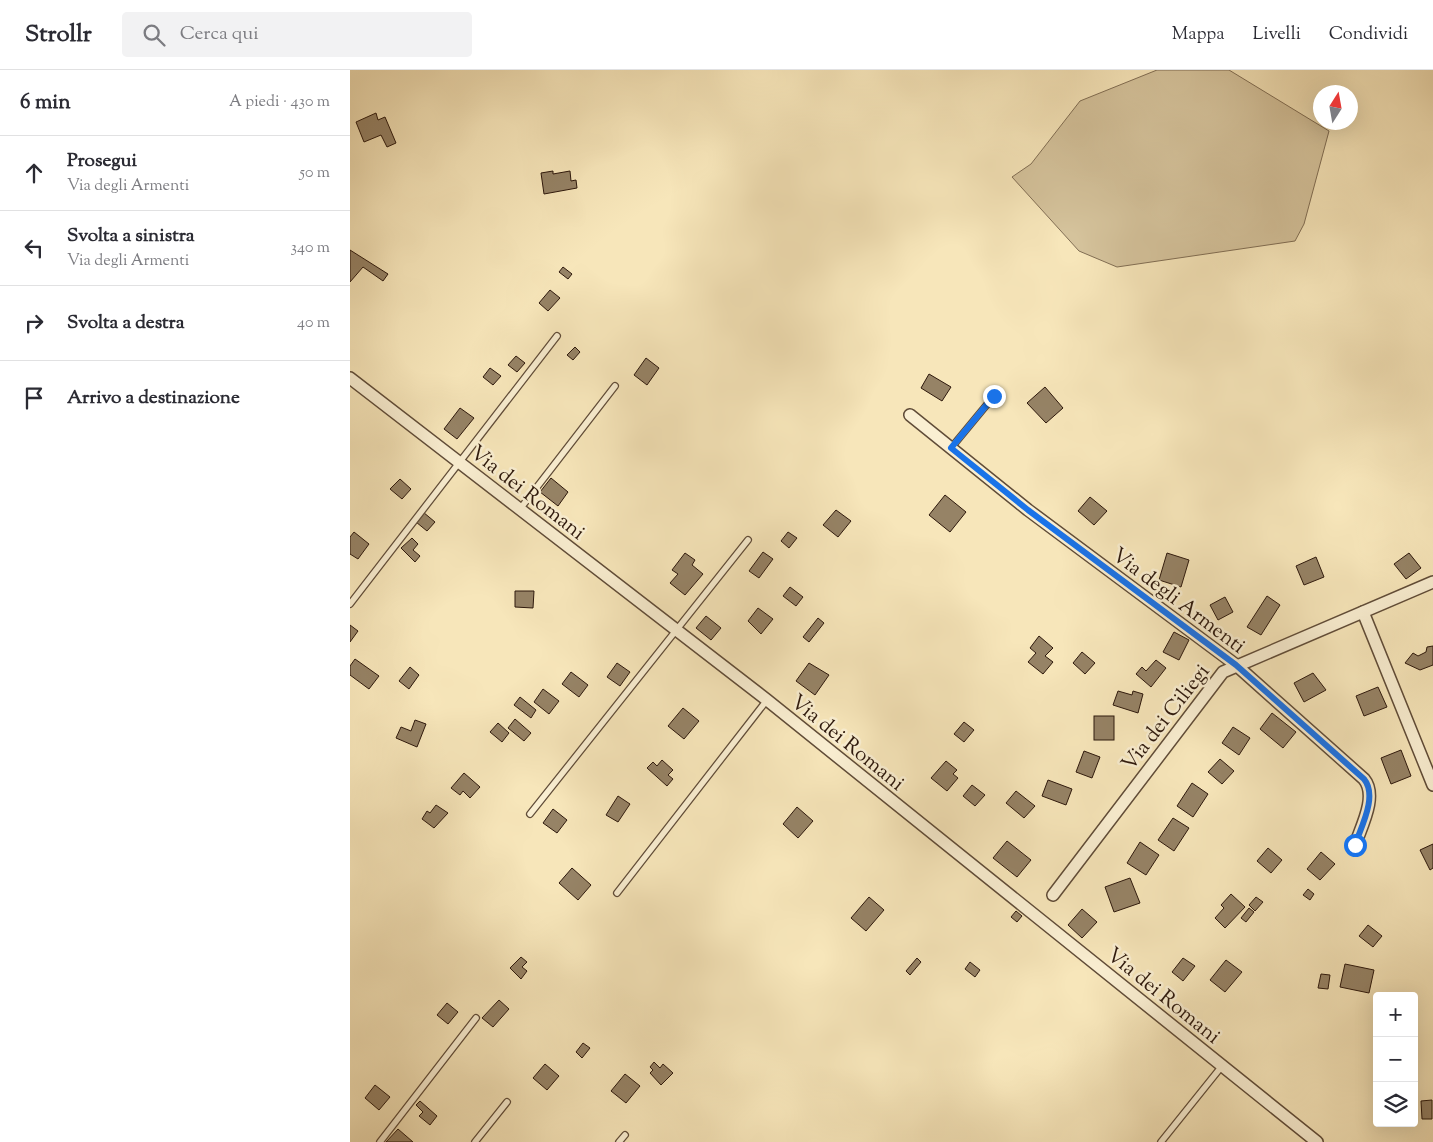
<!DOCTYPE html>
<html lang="it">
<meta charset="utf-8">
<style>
:root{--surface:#fff;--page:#f2f2f3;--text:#2b2b33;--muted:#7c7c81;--line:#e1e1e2}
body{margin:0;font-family:"Sorts Mill Goudy",serif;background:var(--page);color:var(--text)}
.controls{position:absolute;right:15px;bottom:15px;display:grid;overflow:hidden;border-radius:5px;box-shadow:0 5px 20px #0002}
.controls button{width:45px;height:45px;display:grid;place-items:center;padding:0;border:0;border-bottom:1px solid var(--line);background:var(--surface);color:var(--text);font:25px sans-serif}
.compass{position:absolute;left:963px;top:15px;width:45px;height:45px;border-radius:50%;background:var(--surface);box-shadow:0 5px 20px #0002;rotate:11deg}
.stop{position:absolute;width:15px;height:15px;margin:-11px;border:4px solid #1a73e8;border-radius:50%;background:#fff}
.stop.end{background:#1a73e8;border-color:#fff;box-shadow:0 1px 5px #0008}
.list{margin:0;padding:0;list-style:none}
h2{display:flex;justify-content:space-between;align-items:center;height:65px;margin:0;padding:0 20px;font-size:21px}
h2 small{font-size:16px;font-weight:400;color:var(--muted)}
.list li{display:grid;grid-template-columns:32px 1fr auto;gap:15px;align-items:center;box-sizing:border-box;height:75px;padding:0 20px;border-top:1px solid var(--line)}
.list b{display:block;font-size:19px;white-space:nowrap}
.list p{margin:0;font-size:16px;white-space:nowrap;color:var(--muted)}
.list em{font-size:16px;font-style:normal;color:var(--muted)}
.icon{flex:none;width:28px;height:28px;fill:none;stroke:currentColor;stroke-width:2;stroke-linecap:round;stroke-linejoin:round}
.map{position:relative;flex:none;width:1083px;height:1072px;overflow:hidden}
header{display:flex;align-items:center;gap:30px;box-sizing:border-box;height:70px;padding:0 25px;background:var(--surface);border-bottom:1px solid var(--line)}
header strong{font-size:24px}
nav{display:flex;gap:28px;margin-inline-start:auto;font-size:18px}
.search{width:350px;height:45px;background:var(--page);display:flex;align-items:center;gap:12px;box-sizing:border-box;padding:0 18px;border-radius:5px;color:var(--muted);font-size:19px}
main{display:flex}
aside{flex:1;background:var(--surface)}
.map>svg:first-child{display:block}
.green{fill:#d5c39c;stroke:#816e54}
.building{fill:#968366;stroke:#2d180c}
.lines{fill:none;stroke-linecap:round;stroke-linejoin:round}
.lane-casing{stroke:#604c38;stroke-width:8}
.street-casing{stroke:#604c38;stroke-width:14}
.lane{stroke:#faefd2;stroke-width:5.5}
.street{stroke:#faefd2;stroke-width:11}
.route{stroke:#1a73e8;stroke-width:6}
.labels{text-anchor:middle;stroke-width:5;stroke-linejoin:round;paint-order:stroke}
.street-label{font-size:21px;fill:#2d180c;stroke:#faefd2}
</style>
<header>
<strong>Strollr</strong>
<div class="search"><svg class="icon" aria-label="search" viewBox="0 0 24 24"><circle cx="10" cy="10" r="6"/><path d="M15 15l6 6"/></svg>Cerca qui</div>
<nav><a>Mappa</a><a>Livelli</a><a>Condividi</a></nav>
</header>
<main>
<aside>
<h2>6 min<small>A piedi · 430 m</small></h2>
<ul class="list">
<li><svg class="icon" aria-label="ahead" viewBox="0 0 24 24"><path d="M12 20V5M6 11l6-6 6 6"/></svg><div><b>Prosegui</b><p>Via degli Armenti</p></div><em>50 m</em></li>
<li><svg class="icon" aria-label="left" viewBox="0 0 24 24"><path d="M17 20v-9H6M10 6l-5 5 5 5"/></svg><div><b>Svolta a sinistra</b><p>Via degli Armenti</p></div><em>340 m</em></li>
<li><svg class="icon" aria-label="right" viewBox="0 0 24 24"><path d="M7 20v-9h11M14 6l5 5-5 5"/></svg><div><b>Svolta a destra</b></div><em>40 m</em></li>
<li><svg class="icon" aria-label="arrive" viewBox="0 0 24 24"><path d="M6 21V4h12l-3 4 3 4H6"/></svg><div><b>Arrivo a destinazione</b></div></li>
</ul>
</aside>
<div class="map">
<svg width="1083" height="1072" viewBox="0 0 1083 1072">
<rect width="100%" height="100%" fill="#f7e6ba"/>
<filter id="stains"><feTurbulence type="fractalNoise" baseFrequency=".004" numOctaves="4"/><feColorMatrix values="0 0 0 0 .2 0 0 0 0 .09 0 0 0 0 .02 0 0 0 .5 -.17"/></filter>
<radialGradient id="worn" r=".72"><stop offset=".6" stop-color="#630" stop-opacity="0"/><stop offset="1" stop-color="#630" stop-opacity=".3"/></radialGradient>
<polygon class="green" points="807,0 879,0 979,61 954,154 945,171 767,197 729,181 662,107 681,94 730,31"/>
<g class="building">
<polygon points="26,43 28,50 35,47 46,73 37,77 31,65 14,72 6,52"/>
<polygon points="203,101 203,104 220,101 221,111 226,110 227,118 194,124 191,103"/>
<polygon points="0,180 38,204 33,211 13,197 0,212"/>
<polygon points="213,197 222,204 218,209 209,202"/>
<polygon points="200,220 210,228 198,241 189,233"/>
<polygon points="225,277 230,282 223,290 217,285"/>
<polygon points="166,286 175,293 167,302 158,295"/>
<polygon points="296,288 309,298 297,315 284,305"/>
<polygon points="140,298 151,306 143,315 133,307"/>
<polygon points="579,304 601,317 592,331 571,318"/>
<polygon points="695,317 713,338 696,353 677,333"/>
<polygon points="110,338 124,348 107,369 94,359"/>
<polygon points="201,408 218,422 208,436 190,422"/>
<polygon points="50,409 61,419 52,429 40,419"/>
<polygon points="595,425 616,442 600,462 579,445"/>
<polygon points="740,427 757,441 744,455 728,441"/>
<polygon points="486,440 501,451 488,467 473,455"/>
<polygon points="73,442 85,452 77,461 66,452"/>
<polygon points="4,462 19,474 8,489 0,484 0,467"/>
<polygon points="438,462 447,468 439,478 431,471"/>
<polygon points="62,468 68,474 63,480 70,486 65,492 51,478"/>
<polygon points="413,482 423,489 409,508 399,501"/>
<polygon points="335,483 345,490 342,495 353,504 335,525 320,513 328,504 322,500"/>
<polygon points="817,483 839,490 831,517 809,510"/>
<polygon points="1059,483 1071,498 1056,509 1044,494"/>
<polygon points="966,487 974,507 954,515 946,496"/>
<polygon points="440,517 453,527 446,536 433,526"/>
<polygon points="165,521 184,521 183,538 165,537"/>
<polygon points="917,526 930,535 911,565 897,557"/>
<polygon points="875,527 883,542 868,550 860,535"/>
<polygon points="408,538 423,549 411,564 398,551"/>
<polygon points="356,546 371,558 361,570 346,558"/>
<polygon points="468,548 474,553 459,572 453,567"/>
<polygon points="0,555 8,561 0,572"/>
<polygon points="824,562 839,570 829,590 813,582"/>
<polygon points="689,566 703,578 695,586 703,592 693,604 678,592 686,583 680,578"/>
<polygon points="1083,576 1083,595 1070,600 1055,593 1063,583 1068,586 1076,582 1077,577"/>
<polygon points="732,582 745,593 735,604 723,593"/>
<polygon points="5,589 29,606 19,619 0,605 0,596"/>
<polygon points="806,590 816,598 801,617 786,604 792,597 796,601"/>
<polygon points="267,593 280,602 270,616 257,607"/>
<polygon points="459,593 479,605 465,625 446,611"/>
<polygon points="60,597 69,605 59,619 49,611"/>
<polygon points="221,602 238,615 229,627 212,614"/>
<polygon points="963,603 976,620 954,632 944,613"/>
<polygon points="1028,617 1037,637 1014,646 1006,626"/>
<polygon points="193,619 209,631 199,644 184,632"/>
<polygon points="768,621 782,625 783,621 793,624 788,643 763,635"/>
<polygon points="170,627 186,640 181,648 164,635"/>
<polygon points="333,638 349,651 334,669 318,656"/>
<polygon points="922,643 946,662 933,678 910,659"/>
<rect x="744" y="646" width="20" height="24"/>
<polygon points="165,649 181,663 174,671 158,658"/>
<polygon points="65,650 76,654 67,677 46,668 51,657 61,661"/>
<polygon points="614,652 624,660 614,672 604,664"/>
<polygon points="148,653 159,663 152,672 140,662"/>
<polygon points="883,657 900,668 889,685 872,673"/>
<polygon points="1051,680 1061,706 1041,714 1031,688"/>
<polygon points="734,681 750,687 742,708 726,702"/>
<polygon points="870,689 884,701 872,714 858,702"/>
<polygon points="312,690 323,700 318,705 323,709 317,716 297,698 303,692 307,696"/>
<polygon points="596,691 607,700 603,704 608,708 597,721 581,708"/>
<polygon points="114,703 130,717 120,728 113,721 110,725 101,718"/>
<polygon points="698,710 722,719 716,735 692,726"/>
<polygon points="842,713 858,724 843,747 827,736"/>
<polygon points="622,715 635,725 625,736 613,726"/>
<polygon points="666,721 685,736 674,748 656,733"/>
<polygon points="268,726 280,734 268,752 256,745"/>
<polygon points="86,735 98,743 84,758 72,749 77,741 80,743"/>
<polygon points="447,737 463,751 448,768 433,754"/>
<polygon points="203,739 217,750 207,763 193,753"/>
<polygon points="823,748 839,758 824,781 808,770"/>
<polygon points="657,771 681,790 667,807 643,788"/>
<polygon points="790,772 809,785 796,805 777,793"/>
<polygon points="1083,774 1083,798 1080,800 1070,780"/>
<polygon points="918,778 932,790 921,803 907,791"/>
<polygon points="971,782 985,794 970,810 957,799"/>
<polygon points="222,798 241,815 228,830 209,813"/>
<polygon points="780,808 790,833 764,842 755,817"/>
<polygon points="958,819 964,824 960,830 953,825"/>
<polygon points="881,824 895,837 875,858 865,848 874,838 871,835"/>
<polygon points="519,827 534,840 516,861 501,848"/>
<polygon points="906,827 913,832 905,841 899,835"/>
<polygon points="899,838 904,842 896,852 891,848"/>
<polygon points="732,839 747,852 732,868 718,855"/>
<polygon points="666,841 672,846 667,852 661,847"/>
<polygon points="1018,855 1032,866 1023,877 1009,866"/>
<polygon points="171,887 177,892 172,897 177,901 171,909 160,898"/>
<polygon points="567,888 571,892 560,905 556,901"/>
<polygon points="833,888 845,896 833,911 822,902"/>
<polygon points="876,890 892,902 875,922 860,910"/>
<polygon points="620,892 630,900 625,907 615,899"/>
<polygon points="995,894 1024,900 1019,923 990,917"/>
<polygon points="971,904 980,905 978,919 968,918"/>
<polygon points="149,930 159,939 143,957 132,948"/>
<polygon points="97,933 108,942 98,954 87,945"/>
<polygon points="233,973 240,978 232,988 226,982"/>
<polygon points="304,992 310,998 313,994 323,1003 311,1015 300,1003 303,1000 300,997"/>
<polygon points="195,994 209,1006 197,1020 183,1008"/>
<polygon points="275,1004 290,1016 276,1033 261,1021"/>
<polygon points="25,1015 40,1027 29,1040 15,1028"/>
<polygon points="1082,1030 1082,1049 1072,1049 1071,1031"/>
<polygon points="70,1031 87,1046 80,1055 69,1046 73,1042 66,1035"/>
<polygon points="48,1059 63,1072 36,1072"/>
</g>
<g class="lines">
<defs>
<g id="lane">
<polyline points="601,378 644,326"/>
<polyline points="170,439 265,316"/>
<polyline points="0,534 207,266"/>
<polyline points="180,744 398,470"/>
<polyline points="267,823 417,630"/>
<polyline points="30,1072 126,948"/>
<polyline points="125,1072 157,1032"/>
<polyline points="269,1072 275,1065"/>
<polyline points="811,1072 872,996"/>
</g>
<g id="street">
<polyline points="0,308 417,630 967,1072"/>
<path d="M560 345 678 440 886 595 1014 709C1028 726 1011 757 1005 775"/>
<polyline points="1013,542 1083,715"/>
<polyline points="703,825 873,602 1083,512"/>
</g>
</defs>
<use href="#lane" class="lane-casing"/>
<use href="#street" class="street-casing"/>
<use href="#lane" class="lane"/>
<use href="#street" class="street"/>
</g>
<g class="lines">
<path class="route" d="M644 326 601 378 678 440 886 595 1014 709C1028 726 1011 757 1005 775"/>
</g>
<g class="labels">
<g class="street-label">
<text transform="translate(178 422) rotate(38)" y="7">Via dei Romani</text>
<text transform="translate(829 530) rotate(37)" y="7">Via degli Armenti</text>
<text transform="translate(815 647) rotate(-52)" y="7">Via dei Ciliegi</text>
<text transform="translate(498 672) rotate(39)" y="7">Via dei Romani</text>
<text transform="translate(814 925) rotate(39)" y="7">Via dei Romani</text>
</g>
</g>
<rect width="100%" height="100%" filter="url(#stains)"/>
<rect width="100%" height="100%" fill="url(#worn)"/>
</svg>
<div class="controls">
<button>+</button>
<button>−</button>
<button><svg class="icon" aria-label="layers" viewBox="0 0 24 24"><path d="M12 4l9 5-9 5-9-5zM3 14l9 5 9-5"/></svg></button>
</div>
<svg class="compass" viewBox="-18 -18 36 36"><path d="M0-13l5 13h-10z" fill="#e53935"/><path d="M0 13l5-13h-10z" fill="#7c7c81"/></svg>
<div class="stop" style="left:1005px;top:775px"></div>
<div class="stop end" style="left:644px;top:326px"></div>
</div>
</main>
